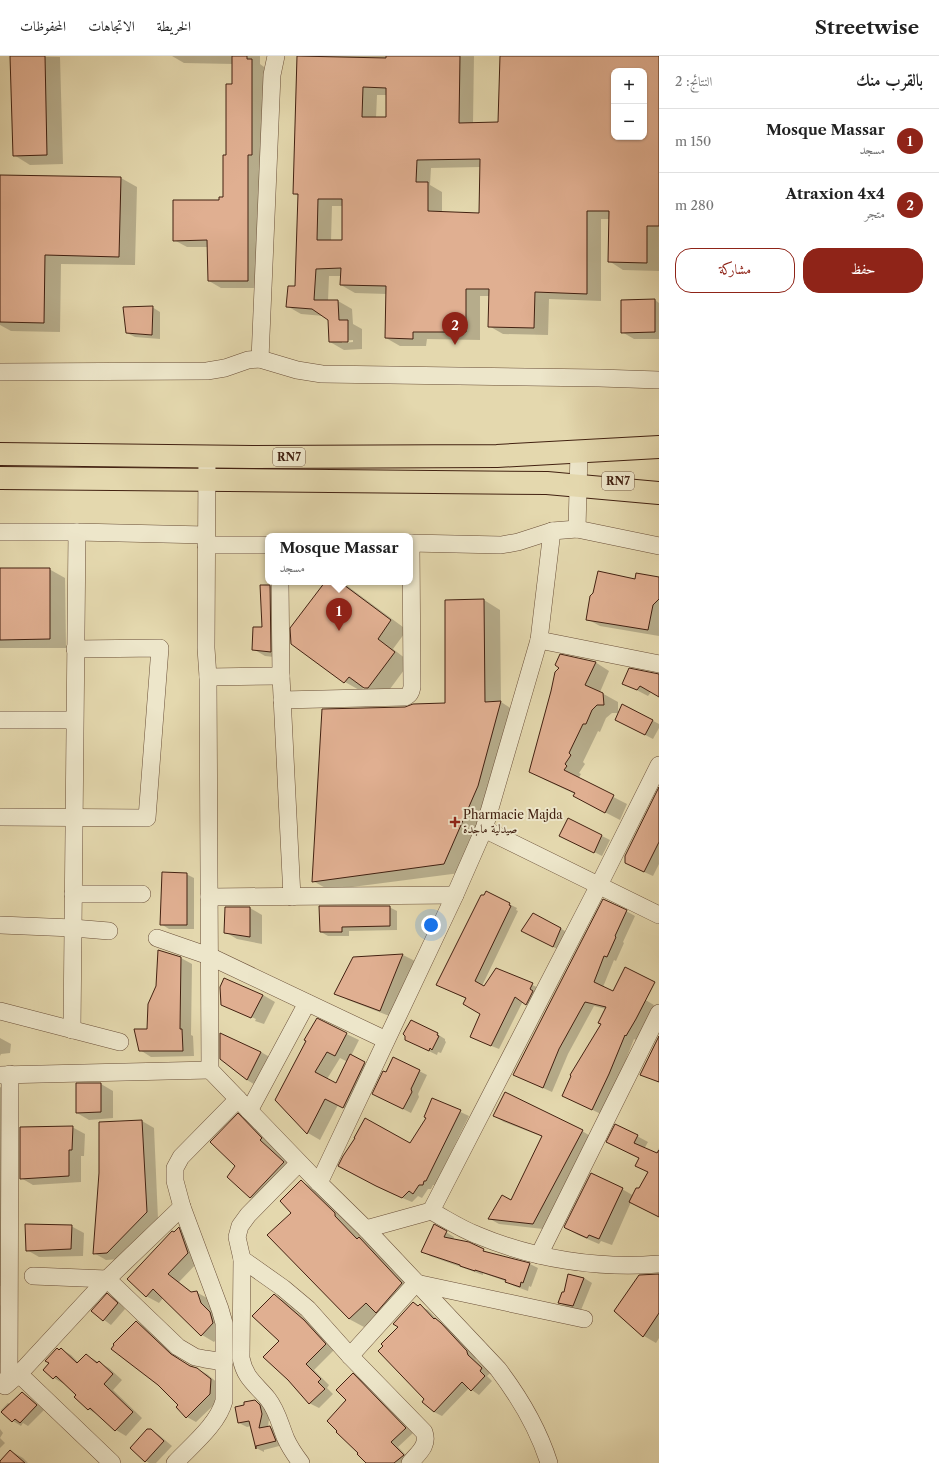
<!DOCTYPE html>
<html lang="ar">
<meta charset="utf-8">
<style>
:root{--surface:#fff;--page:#f6f6f6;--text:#222;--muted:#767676;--line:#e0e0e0;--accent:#8f2418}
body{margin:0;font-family:"Libre Caslon Text",Amiri,serif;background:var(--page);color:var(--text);direction:rtl}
.controls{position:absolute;right:12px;top:12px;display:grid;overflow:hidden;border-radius:8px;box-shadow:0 1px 3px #0004}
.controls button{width:36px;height:36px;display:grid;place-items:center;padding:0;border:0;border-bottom:1px solid var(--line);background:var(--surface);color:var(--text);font:20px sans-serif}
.you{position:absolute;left:431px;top:869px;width:14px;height:14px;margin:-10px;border:3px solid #fff;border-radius:50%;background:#1a73e8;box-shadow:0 0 0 6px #1a73e833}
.badge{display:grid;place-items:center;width:26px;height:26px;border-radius:50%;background:var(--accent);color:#fff;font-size:13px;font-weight:700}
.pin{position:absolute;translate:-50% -33px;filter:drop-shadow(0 1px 2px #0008)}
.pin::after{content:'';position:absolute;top:21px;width:14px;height:12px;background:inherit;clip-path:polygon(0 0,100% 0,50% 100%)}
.popup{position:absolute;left:265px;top:477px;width:148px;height:52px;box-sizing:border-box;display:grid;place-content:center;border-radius:8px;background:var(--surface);filter:drop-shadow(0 1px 3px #0005);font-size:13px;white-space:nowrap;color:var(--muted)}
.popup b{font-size:15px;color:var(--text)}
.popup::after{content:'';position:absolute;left:50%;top:100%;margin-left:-8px;border:8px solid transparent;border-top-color:var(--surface)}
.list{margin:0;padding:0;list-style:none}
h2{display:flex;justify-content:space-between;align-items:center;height:52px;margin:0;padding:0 16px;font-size:17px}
h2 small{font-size:13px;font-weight:400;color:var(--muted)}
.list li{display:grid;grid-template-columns:26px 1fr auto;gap:12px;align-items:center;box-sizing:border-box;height:64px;padding:0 16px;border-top:1px solid var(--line)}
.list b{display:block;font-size:15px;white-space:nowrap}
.list p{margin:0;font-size:13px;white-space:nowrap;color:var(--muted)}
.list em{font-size:13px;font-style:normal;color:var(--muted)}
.actions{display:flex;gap:8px;padding:12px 16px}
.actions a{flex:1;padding:9px 0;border:1px solid var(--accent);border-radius:16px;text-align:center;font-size:14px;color:var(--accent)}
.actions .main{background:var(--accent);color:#fff}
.map{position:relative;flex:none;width:659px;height:1407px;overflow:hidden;direction:ltr}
header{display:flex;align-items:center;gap:24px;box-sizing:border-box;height:56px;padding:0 20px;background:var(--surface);border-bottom:1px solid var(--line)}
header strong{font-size:19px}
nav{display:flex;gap:22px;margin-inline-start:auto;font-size:14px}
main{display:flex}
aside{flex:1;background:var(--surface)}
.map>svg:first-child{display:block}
.shadow{fill:#0003;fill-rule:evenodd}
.building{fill:#e0af91;stroke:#422111;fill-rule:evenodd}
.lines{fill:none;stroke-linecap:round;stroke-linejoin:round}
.street-casing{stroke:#6a4f38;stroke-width:18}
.highway-casing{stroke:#422111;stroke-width:24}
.street{stroke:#ede6ca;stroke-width:17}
.highway{stroke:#e4d8ae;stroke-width:22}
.poi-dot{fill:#8f2418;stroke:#ede6ca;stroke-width:1.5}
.labels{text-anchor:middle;stroke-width:4;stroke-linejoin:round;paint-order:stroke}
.shield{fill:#ede6ca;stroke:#755c48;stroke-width:1}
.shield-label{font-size:11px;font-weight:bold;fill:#422111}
.poi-label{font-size:12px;fill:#422111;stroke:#ede6ca;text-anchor:start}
</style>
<header>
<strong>Streetwise</strong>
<nav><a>الخريطة</a><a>الاتجاهات</a><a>المحفوظات</a></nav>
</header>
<main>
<aside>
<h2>بالقرب منك<small>النتائج: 2</small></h2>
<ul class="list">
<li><span class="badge">1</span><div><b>Mosque Massar</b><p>مسجد</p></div><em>150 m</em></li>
<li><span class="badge">2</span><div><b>Atraxion 4x4</b><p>متجر</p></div><em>280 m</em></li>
</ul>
<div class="actions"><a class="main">حفظ</a><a>مشاركة</a></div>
</aside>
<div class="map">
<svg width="659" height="1407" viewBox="0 0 659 1407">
<rect width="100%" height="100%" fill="#e4d8ae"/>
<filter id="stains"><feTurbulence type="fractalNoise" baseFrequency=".005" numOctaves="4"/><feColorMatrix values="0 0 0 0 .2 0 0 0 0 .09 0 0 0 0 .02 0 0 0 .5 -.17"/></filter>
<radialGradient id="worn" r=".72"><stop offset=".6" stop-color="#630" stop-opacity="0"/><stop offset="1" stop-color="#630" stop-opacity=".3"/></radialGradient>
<g class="shadow">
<polygon points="11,0 60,1 63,108 30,109 14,99"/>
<polygon points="172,0 260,0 260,8 264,11 265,67 260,232 221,232 209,225 208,191 187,191 174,184 224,142 234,29 233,8 184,7"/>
<path d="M297 0H474L473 67H499L501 0H659V215L623 214 609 205 610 163H601V245L549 243 548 279 503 278 489 270 490 240H480V284L427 283 426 290H400L386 282 387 238 355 237 341 229V220H329L328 245H338L352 253 353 268 362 273V293L344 294 330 286 329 264 324 260 301 258 287 250 296 231 299 140 294 138ZM614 15H644V81H614ZM377 39H387V62H376ZM480 111V158L442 156V136L430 129 431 112ZM332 150H343V185H331ZM353 284V286L342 287V285Z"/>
<polygon points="0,120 121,122 137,131 135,209 61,208 60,276 11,275 0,269"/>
<polygon points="655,244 659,247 659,283 634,283 622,276"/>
<polygon points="152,251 160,256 160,283 135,281 127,277"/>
<polygon points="0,513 49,513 65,522 66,592 0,592"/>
<polygon points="659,522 659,580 600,570 587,563 635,524"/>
<polygon points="326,526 340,526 346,529 407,574 393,593 410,606 384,641 381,641 364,631 361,635 345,626"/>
<polygon points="270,530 282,537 283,602 265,600 253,593 263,572"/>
<polygon points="484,544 500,554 501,646 517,656 460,817 329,834 313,825 405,652 446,648 446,545"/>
<polygon points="595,606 609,615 600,636 618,646 618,657 612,657 606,662 600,676 598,675 583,706 585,708 579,717 581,718 578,723 627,748 620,764 589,748 575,738 545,724 530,715"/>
<polygon points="659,619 659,640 651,636 648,640 623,627"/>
<polygon points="623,649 659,668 659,672 653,683 624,668"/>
<polygon points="659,734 659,808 653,820 635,812"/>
<polygon points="568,763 610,784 602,800 567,782"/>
<polygon points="186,818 194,822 194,873 169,873 161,868"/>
<polygon points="509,848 517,852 516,854 518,855 482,930 484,931 497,913 541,933 534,952 523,945 499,993 479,985 482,958 467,943 445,933"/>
<polygon points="389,851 397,855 397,874 349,875 349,880 328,880 321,876"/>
<polygon points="226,852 250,852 262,859 262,888 237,883 225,876"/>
<polygon points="626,855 635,860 623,886 624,887 616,905 614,904 603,931 614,936 618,928 654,949 652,952 653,953 636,984 634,983 618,1024 601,1058 563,1040 602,968 606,953 594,950 568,998 552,1036 523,1023"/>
<polygon points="560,872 568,877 561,895 530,879"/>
<polygon points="403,899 415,905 392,961 348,944 336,937 354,902"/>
<polygon points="181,902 192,908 191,979 193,980 194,1000 151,1001 140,994"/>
<polygon points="263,939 275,946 264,968 255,965 256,963 233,953 233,954 222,948"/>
<path d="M317 964 359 984 351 1000 377 1014 356 1058 338 1049 320 1084 308 1077 277 1044ZM340 1002 348 1006 337 1028 327 1023Z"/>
<polygon points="437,978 445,983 445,985 446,986 441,997 438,996 437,999 414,988"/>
<polygon points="221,979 261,996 273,1003 259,1031 247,1024 221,1003"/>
<polygon points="0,982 11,988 10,997 1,998 0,1000"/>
<polygon points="419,1015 427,1019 418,1038 419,1041 411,1057 381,1042 386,1017"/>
<polygon points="101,1028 113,1035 113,1062 89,1064 77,1057"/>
<polygon points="0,1031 8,1035 14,1230 0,1230"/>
<polygon points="433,1043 469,1060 435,1129 433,1129 431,1133 428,1133 422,1142 418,1140 412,1146 386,1135 348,1115 356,1082 410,1088 427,1061"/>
<polygon points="238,1059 250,1066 273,1090 272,1091 295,1114 262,1148 250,1141 236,1110"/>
<polygon points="494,1060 582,1075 592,1081 543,1173 499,1168 490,1163 511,1145 543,1081 504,1066"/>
<polygon points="142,1065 154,1072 158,1163 119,1203 106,1204 94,1197"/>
<polygon points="72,1071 85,1078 84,1100 81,1100 81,1126 33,1129 21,1122"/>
<polygon points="637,1080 648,1086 644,1093 656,1098 659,1092 659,1161 631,1146 612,1189 601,1185 599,1188 578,1179 566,1172 622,1133 634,1140 640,1133 649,1116 640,1103 607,1086"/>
<polygon points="301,1125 316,1134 349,1166 350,1169 364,1184 374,1190 417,1236 379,1257 364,1271 349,1263 292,1157"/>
<polygon points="434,1169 454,1181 453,1184 468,1187 491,1198 530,1208 538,1212 531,1231 529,1230 528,1235 514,1230 505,1225 483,1217 483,1219 430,1200 422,1195"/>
<polygon points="71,1170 84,1177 83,1200 39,1201 27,1194"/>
<polygon points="179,1172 191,1179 200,1204 179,1226 193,1237 196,1236 209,1243 225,1274 214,1286 202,1279 163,1242 159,1247 146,1240 175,1177"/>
<polygon points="659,1219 659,1282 656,1287 644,1280 615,1255"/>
<polygon points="569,1220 584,1222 592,1227 581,1254 567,1251 559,1246 565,1237"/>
<polygon points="108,1239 116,1243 125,1253 111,1269 92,1255"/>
<polygon points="274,1239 284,1245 313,1270 334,1294 314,1314 329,1329 327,1332 333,1338 319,1352 309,1347 281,1285"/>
<polygon points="413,1247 428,1254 438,1264 449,1273 475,1300 476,1304 490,1317 487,1320 492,1325 479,1339 469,1332 442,1360 434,1356 426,1343 399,1271"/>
<polygon points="0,1249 12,1256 4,1307 0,1307"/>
<polygon points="136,1266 146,1271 181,1305 207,1318 220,1329 220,1343 196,1366 187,1361 179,1349"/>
<polygon points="61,1293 71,1299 79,1307 86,1299 109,1312 122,1324 113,1334 142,1362 126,1380 116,1374 98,1359 88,1353 78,1339 65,1327 64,1328 54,1322 44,1314"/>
<polygon points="353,1318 361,1323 413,1377 398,1391 411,1404 407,1407 367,1407 348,1344"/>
<polygon points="22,1337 30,1342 44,1354 28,1370 23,1367 21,1370 13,1365 1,1354 8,1347 11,1349"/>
<polygon points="255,1345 263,1349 268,1355 269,1363 268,1371 270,1371 278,1375 283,1389 264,1394 264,1396 256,1392 251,1370 247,1371 239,1367"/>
<polygon points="0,1373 3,1377 0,1382 5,1387 0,1392"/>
<polygon points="151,1374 159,1379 172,1390 156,1407 149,1407 146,1405 131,1392"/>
<polygon points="11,1395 23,1402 28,1407 0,1407"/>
</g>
<g class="building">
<polygon points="10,0 45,0 47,99 13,100"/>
<polygon points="232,0 247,0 247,3 252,3 252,99 248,99 248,225 208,225 207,184 173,185 173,144 219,144 219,141 223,141 223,99 226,99 226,28 232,28"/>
<path d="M297 0 386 2V0H460L459 67 498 66 500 0H659V170H647V207L608 206 609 155H587V238L535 236 534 272 488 271 489 233H466V276H413V283L385 282 386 230 340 229 341 212 316 213 314 244H338L339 264H348V286H329L328 264 312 253 286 251 288 230H295L298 138H293ZM614 15H644V81H614ZM363 31 386 32V61H362ZM480 103 479 157 428 155V126H416L417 104ZM318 143H342V184H317Z"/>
<polygon points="0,119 121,121 119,201 45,199 44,267 0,266"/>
<polygon points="655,243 655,276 621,277 621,244"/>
<polygon points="153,250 152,279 126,277 123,251"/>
<polygon points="0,512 50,512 50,583 0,584"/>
<polygon points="598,515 635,523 636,517 659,521 659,543 653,549 648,574 586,564 590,540 593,537"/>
<polygon points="325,526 340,526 391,564 378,583 395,596 368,632 364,632 349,621 344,627 291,588 290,572"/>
<polygon points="260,529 270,529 271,596 252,594 253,571 262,571"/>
<polygon points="484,543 485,646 501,645 478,730 444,808 312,826 322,653 405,651 413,648 445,647 445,544"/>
<polygon points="560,598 596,606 585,629 603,637 604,649 597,649 592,654 586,668 583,668 569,697 571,699 565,708 567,710 564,714 614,739 605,757 573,740 575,737 529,716 551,635 555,616 559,612 555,609"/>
<polygon points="629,612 659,618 659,641 640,630 637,634 622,628"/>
<polygon points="622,648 653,664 645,679 615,664"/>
<polygon points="659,731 659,786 644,816 625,807 625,800"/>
<polygon points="568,762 602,779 594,797 559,780"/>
<polygon points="162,816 187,817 187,869 160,869"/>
<polygon points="486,835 510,847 509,849 511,850 475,925 484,930 496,912 533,927 530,933 533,935 526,949 515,941 491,990 470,981 480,958 463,948 466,942 436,929 481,839 484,839"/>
<polygon points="603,843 627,854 615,880 616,881 607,901 604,900 594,926 613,935 625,911 655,926 636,963 626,980 625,979 609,1018 592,1054 562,1040 571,1020 570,1019 601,968 598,967 606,951 585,946 559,993 543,1032 513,1019"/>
<polygon points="319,850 390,850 390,870 342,871 342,876 320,876"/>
<polygon points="225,851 250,851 250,881 224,877"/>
<polygon points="533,857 561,872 553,891 521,875"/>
<polygon points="158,894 181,901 180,973 182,973 183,995 139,995 134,973 147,973 148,948 156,930"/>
<polygon points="403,898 380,955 334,938 353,901"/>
<polygon points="224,922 263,939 251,962 221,949 220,931"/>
<polygon points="317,962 347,977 335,1000 327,996 315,1016 336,1027 350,998 365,1006 343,1052 325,1043 307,1078 275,1044 306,985 304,984"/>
<polygon points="411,964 438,977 437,979 439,980 432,994 430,992 429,995 405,984 405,980 403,978"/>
<polygon points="220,977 261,996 247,1024 220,1003"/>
<polygon points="659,980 659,1026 640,1019"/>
<polygon points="393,1001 420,1014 411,1033 412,1036 403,1053 372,1038 383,1015 386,1016"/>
<polygon points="76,1027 101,1027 101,1056 76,1057"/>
<polygon points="505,1036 583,1074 533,1168 488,1163 502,1139 511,1144 542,1080 493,1060"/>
<polygon points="432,1042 461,1054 426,1125 424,1125 423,1129 419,1129 413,1138 409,1135 402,1142 376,1130 338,1110 343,1100 355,1082 354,1082 365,1062 410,1087 426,1062 424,1061"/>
<polygon points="238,1057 262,1082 260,1084 284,1106 250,1142 227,1121 235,1110 210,1086"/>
<polygon points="142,1064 147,1156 107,1197 93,1198 99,1117 99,1066"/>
<polygon points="615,1068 638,1079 634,1087 657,1097 659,1094 659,1161 629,1146 636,1132 639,1132 648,1116 635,1110 639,1102 606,1086"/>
<polygon points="73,1070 72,1094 69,1094 69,1120 20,1123 20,1071"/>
<polygon points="591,1117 623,1132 599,1183 589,1179 587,1182 565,1172 564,1171"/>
<polygon points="301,1124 335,1157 335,1160 357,1183 359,1181 402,1227 376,1257 366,1247 349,1263 267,1179 291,1157 280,1145"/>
<polygon points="25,1168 72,1169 71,1193 26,1195"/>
<polygon points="434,1168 447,1175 444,1181 469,1186 484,1193 483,1195 530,1207 523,1227 521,1226 520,1231 505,1226 506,1224 475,1214 475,1215 460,1210 460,1209 421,1196"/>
<polygon points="179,1171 188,1197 168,1218 191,1236 197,1235 201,1247 210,1256 213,1267 201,1280 153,1233 146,1241 127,1223 172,1175 174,1176"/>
<polygon points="568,1218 584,1222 573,1250 558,1247 562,1236 564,1236"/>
<polygon points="659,1218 659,1257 643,1281 614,1255 639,1219"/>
<polygon points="107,1237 118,1247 103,1265 91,1255"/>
<polygon points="274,1238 304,1264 326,1288 306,1308 321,1323 318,1326 325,1333 309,1348 288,1324 263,1301 279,1285 252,1260"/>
<polygon points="413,1246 418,1250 420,1248 434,1263 435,1262 441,1267 467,1295 467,1296 468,1299 482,1312 480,1315 485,1320 471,1335 462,1326 434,1356 422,1346 424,1343 378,1295 383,1290 381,1288 398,1271 393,1268"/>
<polygon points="136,1265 171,1298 190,1310 197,1312 211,1323 210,1338 186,1362 176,1351 178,1349 158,1329 111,1293 114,1289 113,1288"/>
<polygon points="57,1292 59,1294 61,1292 77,1307 86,1298 97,1307 99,1305 113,1318 104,1328 133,1356 115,1375 90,1352 88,1354 74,1341 76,1339 56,1320 53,1323 43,1314 49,1307 45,1305"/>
<polygon points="353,1317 406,1372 391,1386 404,1399 394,1407 366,1407 357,1398 358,1397 336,1376 337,1375 327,1365 346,1344 336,1334"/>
<polygon points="22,1336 37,1349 20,1367 15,1363 12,1366 1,1356"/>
<polygon points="255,1344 260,1349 262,1358 259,1372 270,1370 276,1385 256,1390 256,1393 249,1365 238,1367 235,1351 244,1349 244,1346"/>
<polygon points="147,1373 151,1373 164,1385 145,1406 130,1392"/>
<polygon points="10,1394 25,1407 0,1407 0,1405"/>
</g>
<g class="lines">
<defs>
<g id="street">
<polyline points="260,303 272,19 276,0"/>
<polyline points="0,316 207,315 225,312 248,304 260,303 297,314 322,318 599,322 659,324"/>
<path d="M207 401 206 592 208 621 210 1014 319 1127 366 1173 498 1313C520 1342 538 1372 549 1407"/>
<polyline points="577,473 579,396"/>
<polyline points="0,476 77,476 206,479"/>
<polyline points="410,487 501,489 518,486 552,475 577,473 659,490"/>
<polyline points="206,489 268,489"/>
<polyline points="280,526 281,620 292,841"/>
<polyline points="539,584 659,608"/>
<polyline points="208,621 281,620"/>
<path d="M282 644 405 641C410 639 411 636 412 631L411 487"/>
<polyline points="0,664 74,664"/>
<polyline points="0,761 147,762 160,592 75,593"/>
<polyline points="484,773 659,859"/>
<polyline points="73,838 142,838"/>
<polyline points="209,841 455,839"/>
<polyline points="0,869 73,872 109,875"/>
<polyline points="157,882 209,900 386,984"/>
<polyline points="0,955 120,986"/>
<polyline points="72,974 77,476"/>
<polyline points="0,1019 210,1014"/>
<polyline points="249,1055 307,947"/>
<path d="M299 1107 248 1159 240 1170 237 1181 242 1203 241 1302C245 1323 256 1328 268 1343 278 1356 280 1369 286 1383 290 1392 295 1399 301 1407"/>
<polyline points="319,1127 455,839 484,773 539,584 552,475"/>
<path d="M431 1155C446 1163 461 1173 477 1179 534 1203 598 1213 659 1208"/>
<polyline points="366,1173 431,1155 599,829 659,709"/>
<polyline points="539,1199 659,957"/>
<path d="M242 1203 283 1232 308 1253 350 1300 424 1376C429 1390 418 1397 410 1407"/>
<polyline points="33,1220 107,1223 178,1291 195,1301 205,1303 224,1306"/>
<polyline points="350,1300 416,1227 584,1263"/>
<polyline points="19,1318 112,1407"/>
<polyline points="0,1326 9,1326 10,1018"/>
<polyline points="5,1330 19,1318 107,1223 182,1151"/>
<path d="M175 1407C192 1389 218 1368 224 1345V1267L220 1253 182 1151 175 1125V1112L181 1101 238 1043"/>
</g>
<g id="highway">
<polyline points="0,398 252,401 497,400 659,391"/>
<polyline points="0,422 547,427 659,437"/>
</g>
</defs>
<use href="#street" class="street-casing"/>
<use href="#highway" class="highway-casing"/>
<use href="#street" class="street"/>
<use href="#highway" class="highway"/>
</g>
<path class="poi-dot" d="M453 760h4v4h4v4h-4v4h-4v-4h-4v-4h4z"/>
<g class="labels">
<g class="shield">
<rect x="273" y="392" width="32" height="18" rx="3"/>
<rect x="602" y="416" width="32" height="18" rx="3"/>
</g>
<g class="shield-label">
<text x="289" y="405">RN7</text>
<text x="618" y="429">RN7</text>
</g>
<g class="poi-label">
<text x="463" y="763">Pharmacie Majda<tspan x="463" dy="14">صيدلية ماجدة</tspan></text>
</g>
</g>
<rect width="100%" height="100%" filter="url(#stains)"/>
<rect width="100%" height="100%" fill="url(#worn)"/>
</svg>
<div class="controls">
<button>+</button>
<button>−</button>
</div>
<div class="you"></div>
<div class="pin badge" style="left:339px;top:575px">1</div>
<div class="popup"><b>Mosque Massar</b>مسجد</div>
<div class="pin badge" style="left:455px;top:289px">2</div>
</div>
</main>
